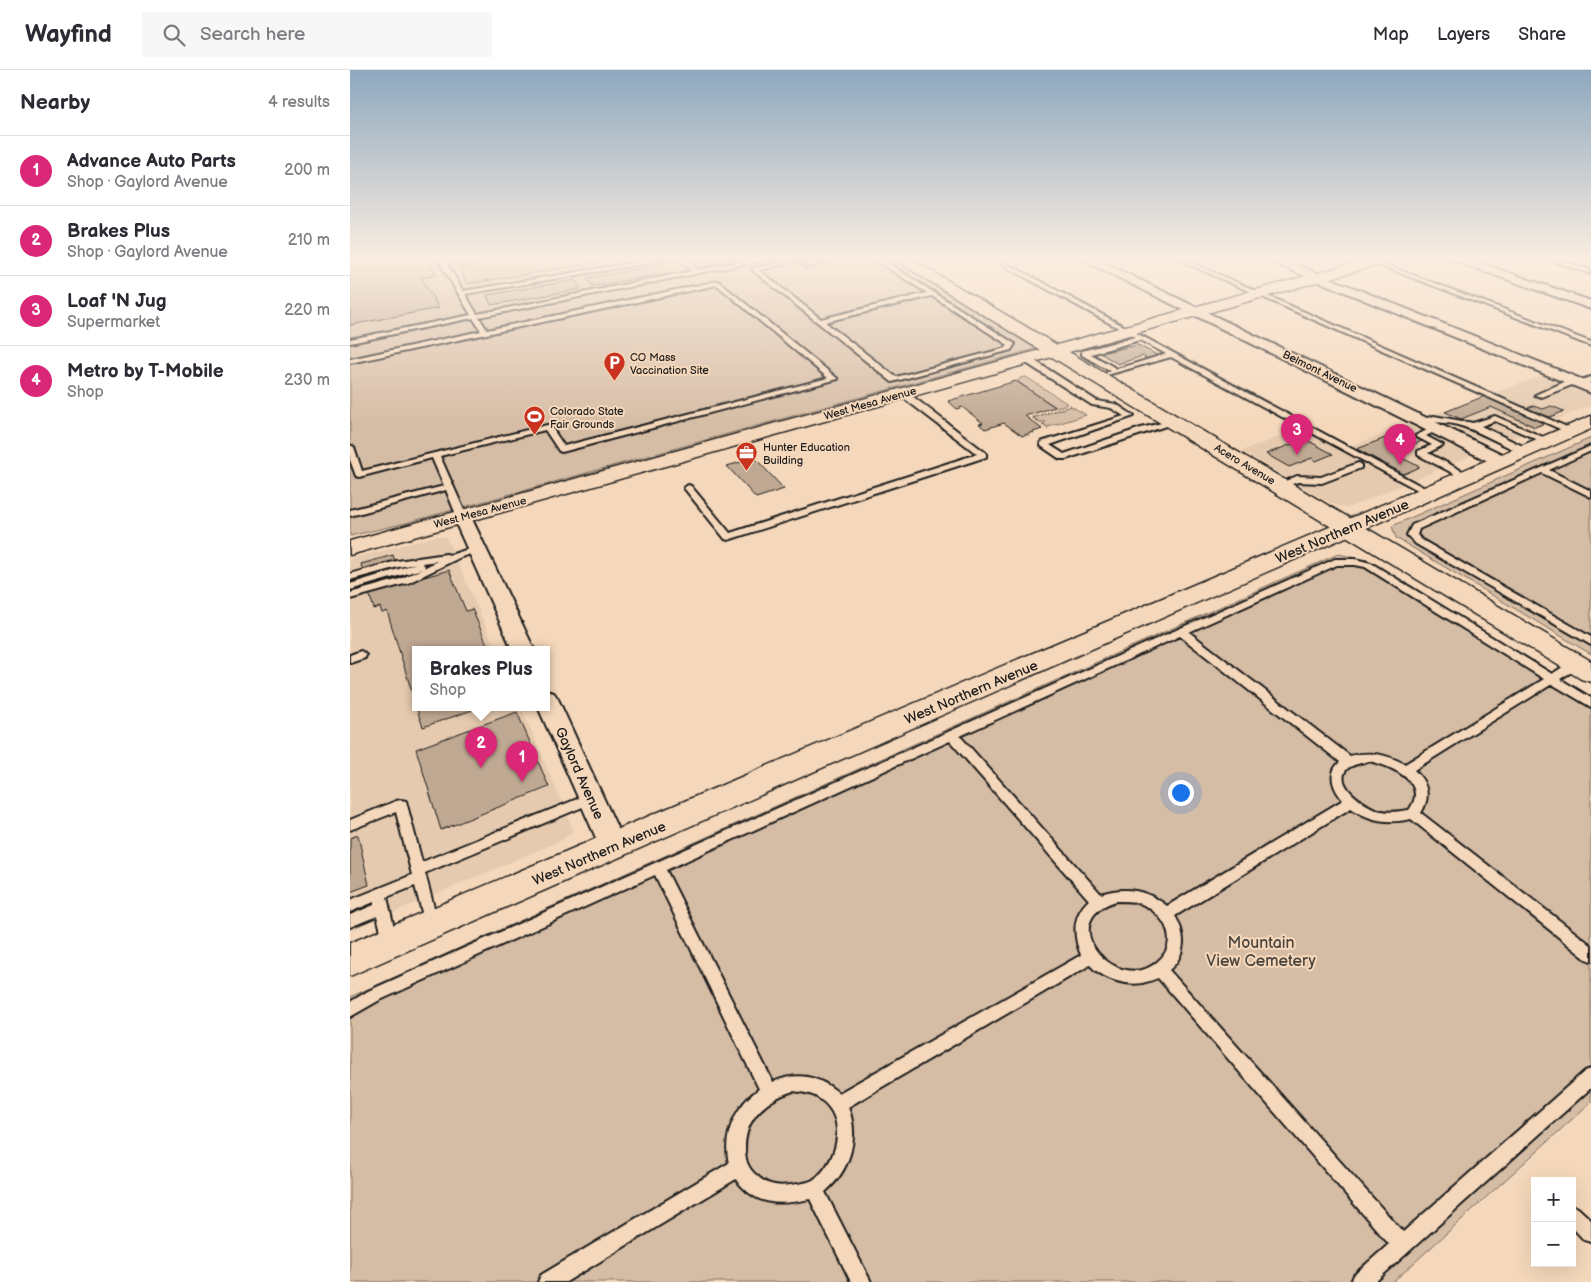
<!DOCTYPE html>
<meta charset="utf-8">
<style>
:root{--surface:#fff;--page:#f7f7f7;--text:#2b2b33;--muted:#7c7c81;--line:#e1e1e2;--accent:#db2777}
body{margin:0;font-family:"Balsamiq Sans",sans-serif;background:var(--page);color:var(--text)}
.controls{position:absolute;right:15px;bottom:15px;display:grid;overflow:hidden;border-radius:0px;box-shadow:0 5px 20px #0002}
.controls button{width:45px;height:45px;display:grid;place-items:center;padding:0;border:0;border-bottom:1px solid var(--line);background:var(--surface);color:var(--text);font:25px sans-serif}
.you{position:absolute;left:830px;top:722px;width:18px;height:18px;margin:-12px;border:4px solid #fff;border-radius:50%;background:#1a73e8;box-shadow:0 0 0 8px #1a73e833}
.badge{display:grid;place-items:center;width:32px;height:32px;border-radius:50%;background:var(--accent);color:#fff;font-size:16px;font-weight:700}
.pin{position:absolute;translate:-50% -41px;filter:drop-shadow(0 1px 2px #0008)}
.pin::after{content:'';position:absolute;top:26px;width:18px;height:15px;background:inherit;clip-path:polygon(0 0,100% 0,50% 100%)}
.popup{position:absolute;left:62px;top:576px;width:138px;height:65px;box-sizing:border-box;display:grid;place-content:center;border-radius:0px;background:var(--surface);filter:drop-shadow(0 1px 4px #0005);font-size:16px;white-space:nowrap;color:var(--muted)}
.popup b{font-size:19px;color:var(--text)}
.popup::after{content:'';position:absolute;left:50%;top:100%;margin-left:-10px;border:10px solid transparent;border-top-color:var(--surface)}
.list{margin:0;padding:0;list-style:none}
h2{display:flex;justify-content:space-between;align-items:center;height:65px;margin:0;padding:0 20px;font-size:21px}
h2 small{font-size:16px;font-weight:400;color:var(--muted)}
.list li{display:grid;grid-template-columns:32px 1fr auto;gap:15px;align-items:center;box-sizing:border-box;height:70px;padding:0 20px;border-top:1px solid var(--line)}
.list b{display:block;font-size:19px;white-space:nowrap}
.list p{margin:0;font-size:16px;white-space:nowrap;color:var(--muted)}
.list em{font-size:16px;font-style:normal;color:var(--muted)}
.icon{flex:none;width:28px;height:28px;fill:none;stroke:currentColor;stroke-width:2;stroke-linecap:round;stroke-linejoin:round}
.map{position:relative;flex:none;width:1241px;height:1212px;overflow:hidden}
header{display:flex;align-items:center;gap:30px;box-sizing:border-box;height:70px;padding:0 25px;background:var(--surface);border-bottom:1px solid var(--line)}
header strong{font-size:24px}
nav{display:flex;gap:28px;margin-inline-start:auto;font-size:18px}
.search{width:350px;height:45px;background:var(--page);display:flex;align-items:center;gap:12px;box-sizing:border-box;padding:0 18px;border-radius:0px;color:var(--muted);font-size:19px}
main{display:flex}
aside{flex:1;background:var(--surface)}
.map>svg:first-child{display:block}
.built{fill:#e5caaf}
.green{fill:#d5bca4;stroke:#786c60}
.building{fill:#c0a993;stroke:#1c1c1c}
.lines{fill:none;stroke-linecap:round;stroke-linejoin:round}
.lane-casing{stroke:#1c1c1c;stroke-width:4}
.street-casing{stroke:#1c1c1c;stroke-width:4}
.secondary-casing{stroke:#1c1c1c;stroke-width:3}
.primary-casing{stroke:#1c1c1c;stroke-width:3}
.path{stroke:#1c1c1c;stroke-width:2.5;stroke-dasharray:0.5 2.5;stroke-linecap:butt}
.lane{fill:#f5d8bb;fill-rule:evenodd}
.street{fill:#f5d8bb;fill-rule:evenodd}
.secondary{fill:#f5d8bb;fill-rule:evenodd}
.primary{fill:#f5d8bb;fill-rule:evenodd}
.labels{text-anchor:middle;stroke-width:4;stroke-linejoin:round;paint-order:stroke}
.far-poi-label{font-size:11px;fill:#1c1c1c;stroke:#f5d8bb;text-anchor:start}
.far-street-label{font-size:11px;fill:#1c1c1c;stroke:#f5d8bb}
.street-label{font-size:14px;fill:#1c1c1c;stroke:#f5d8bb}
.near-park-label{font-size:16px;fill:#4a443e;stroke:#f5d8bb}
</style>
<header>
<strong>Wayfind</strong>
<div class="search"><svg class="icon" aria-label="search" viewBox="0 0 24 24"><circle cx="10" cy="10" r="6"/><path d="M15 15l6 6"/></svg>Search here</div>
<nav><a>Map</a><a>Layers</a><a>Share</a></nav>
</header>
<main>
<aside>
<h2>Nearby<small>4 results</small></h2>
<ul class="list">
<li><span class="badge">1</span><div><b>Advance Auto Parts</b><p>Shop · Gaylord Avenue</p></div><em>200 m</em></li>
<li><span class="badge">2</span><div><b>Brakes Plus</b><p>Shop · Gaylord Avenue</p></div><em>210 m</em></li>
<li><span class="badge">3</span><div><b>Loaf 'N Jug</b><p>Supermarket</p></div><em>220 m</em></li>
<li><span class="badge">4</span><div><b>Metro by T-Mobile</b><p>Shop</p></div><em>230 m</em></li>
</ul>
</aside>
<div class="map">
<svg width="1241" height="1212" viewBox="0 0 1241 1212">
<rect width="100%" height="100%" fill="#f5d8bb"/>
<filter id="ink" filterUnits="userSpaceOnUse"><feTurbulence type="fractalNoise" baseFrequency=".02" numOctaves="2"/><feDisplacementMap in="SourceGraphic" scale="10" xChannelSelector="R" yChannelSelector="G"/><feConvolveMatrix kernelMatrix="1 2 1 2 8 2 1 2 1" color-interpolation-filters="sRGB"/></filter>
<g filter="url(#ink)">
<g class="built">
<polygon points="1194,305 1237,322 1241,325 1241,335 1149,374 1131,370 1079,346"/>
<polygon points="1061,353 1110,376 1109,378 1117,382 1120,386 998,438 988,436 972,429 892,381 961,355 1001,376"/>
<polygon points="87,466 96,467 98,471 146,579 66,579 66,637 171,637 223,759 220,764 212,770 0,861 0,489"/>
</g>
<g class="green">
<polygon points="0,187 538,187 685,278 681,280 56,453 0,466"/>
<polygon points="676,307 718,334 706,337 668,312 670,308"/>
<polygon points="721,336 736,345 698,357 693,354 696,352 690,352 683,348"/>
<polygon points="1241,368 1241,584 1046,468 1042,456"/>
<polygon points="988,484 1018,490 1241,627 1241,1032 1043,1212 0,1212 0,927"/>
</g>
<g class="building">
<polygon points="0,187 60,187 62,190 76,187 87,205 71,208 89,238 0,255"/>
<polygon points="174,187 281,187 117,214 109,197"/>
<polygon points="343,187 399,187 351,195"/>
<polygon points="578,187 608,187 586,191"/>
<polygon points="313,195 319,203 242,216 237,208"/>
<polygon points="226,210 231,219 141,235 137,225"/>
<polygon points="788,275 807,285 797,289 793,286 768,294 750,283"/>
<polygon points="666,311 705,337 675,346 692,359 672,366 654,353 635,359 629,354 633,353 612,337 607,339 598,331"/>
<polygon points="1137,325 1197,352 1185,357 1141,337 1111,349 1095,342"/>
<polygon points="1183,336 1193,339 1201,336 1214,341 1200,347 1177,338"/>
<polygon points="1053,361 1072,371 1042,383 1070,397 1054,404 1007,379"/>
<polygon points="955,369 983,384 966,391 962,388 939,397 916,384"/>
<polygon points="405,388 434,419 406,428 377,396"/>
<polygon points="43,485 52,514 19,523 11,494"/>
<polygon points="99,500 116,541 122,539 139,579 66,579 66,635 37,541 32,543 30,537 24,539 19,523"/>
<polygon points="66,637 131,637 73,657"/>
<polygon points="167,642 199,717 91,760 66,679"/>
<polygon points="8,765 19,815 0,822 0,768"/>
</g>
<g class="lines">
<defs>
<g id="lane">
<path d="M92 187H98L97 191 120 187H132L97 194 113 221 318 187H334L348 200 413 187H423L420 189 129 247 137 260 368 211 488 309 212 382 209 381 195 360 90 386 117 447 115 449H109L107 447 96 420 0 446V440L94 416 82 388 9 407 6 406 0 390V375L4 377 12 401 197 355H200L214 376 478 308 367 215 0 293V289L131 261 123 248 0 273V269L121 245 90 193ZM328 188 342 201 127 244 115 224Z"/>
<path d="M457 187H467L409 200 471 249 577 223 521 187H528L665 274 661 280 542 312 401 199ZM582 226 658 275 656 278 546 307 475 252Z"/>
<polygon points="486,187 496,187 456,197 453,195"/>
<path d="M638 187H645L1084 423 1080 426 1077 425 821 287 757 305 756 303 760 301 732 285V281L785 267ZM790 270 816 284 767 299 741 284Z"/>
<polygon points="822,187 829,187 1226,361 1219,363"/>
<polygon points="1008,187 1015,187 1241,272 1241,276"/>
<polygon points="1192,187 1200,187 1241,200 1241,204"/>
<polygon points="673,287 679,287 747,331 766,334 784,346 700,375 714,384 791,358 824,350 828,352 716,389 710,389 691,376 691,372 774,346 761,338 742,335 673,291"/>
<polygon points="1241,307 1241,312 1227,315 1227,313 1192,327 1185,325 1221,309 1227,309 1227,311"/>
<polygon points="551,322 557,322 636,383 636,387 378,470 375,469 334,418 338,415 341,416 380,463 627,384 551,326"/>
<path d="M1084 346 1123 353 1145 346 1202 371 1195 373 1145 351 1131 356 1179 379 1180 381 1176 384C1151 376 1130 360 1104 354 1096 352 1070 353 1067 351Z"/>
<polygon points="1083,357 1090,359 1076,366 1093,375 1078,383 1120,405 1120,409 1114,409 1068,385 1068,381 1082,375 1065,366"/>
<polygon points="1241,376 1241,381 1199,400 1241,421 1241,427 1192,403 1069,459 1067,465 1072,470 1241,567 1241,575 1066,474 1057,465 1062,455"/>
<polygon points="1008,393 1011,394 1011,398 972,413 948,412 930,418 926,415 947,406 971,407"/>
<path d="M128 476 133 479 131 481 111 487 58 513 0 529V523L50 509 72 499 0 520V514L65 494 48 497 0 510V504L47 491 96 484 100 485ZM87 491 74 498 75 496 72 493Z"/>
<path d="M985 489H1005L1021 493 1202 604 1222 591H1230L1232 594 1230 597 1210 609 1241 628V637L1202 614 1064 700C1078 713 1081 727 1071 743L1241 875V891L1236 889 1061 749C1038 754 1020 751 1001 738L825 846C836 864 837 885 819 900L1053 1162 1235 1001 1241 999V1018L1025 1212H1001L1004 1205 1039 1174 808 908C803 910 797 912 792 913 775 916 751 908 740 895L498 1037C510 1067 500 1101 475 1122L521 1212H501L460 1129C430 1135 406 1137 386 1109L216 1212H188L191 1205 379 1093C372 1065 386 1035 409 1019L305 805 28 931 0 947V932L18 921ZM987 495H1005L1015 497 1194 609 1055 694C1035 684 1021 681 1000 686L839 562ZM830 566 990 692C977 703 983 719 993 730L817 836C797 820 775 816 751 824L610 666ZM600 671 739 830C722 845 723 866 731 885L489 1023C468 1006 448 1001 423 1012L316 800ZM1019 691C1041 696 1080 712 1059 740 1050 741 1041 743 1032 741 1019 739 982 715 997 699 1003 694 1012 693 1019 691ZM766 831C773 831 782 831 789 833 815 843 831 872 807 892 768 926 701 852 766 831ZM443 1021C451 1022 459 1023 465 1026 499 1043 490 1091 463 1110 457 1113 447 1114 441 1115 426 1117 417 1115 406 1105 397 1097 395 1089 395 1078 395 1048 416 1030 443 1021Z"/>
<polygon points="11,581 16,585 15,588 0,593 0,585"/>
<polygon points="242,723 247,725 248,728 247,731 75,803 88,853 86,857 81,859 76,857 65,816 37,827 47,871 45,876 40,877 35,876 27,846 0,857 0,845 24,835 24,832 0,842 0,830 62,805 46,742 0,760 0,750 46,731 51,730 56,731 72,792"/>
<polygon points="1222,1135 1228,1138 1241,1150 1241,1172 1234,1170 1222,1157"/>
</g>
<g id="street">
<polygon points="727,187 742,187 1158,387 1160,391 1158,395 1146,395"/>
<polygon points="912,187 927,187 1241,313 1241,323 914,189"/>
<polygon points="1097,187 1113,187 1241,231 1241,239 1099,189"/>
<polygon points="112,441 119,443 121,447 184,579 162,579 103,447 105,443"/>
<polygon points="196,621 204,623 208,629 276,777 273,785 263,788 253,785 250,777 188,637 196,637"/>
</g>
<polygon id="secondary" points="541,187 558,187 707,275 1025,187 1047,187 1045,190 719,282 1241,591 1241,612 1231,609 702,287 0,485 0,471 690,280"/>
<polygon id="primary" points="1241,346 1241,359 0,906 0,873"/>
</defs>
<use href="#lane" class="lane-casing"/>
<use href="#street" class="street-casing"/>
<use href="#secondary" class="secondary-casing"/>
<use href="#primary" class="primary-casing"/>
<g class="path">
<polyline points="698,359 682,347 722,335"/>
<polyline points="675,366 686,362"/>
</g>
<use href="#lane" class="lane"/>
<use href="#street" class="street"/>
<use href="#secondary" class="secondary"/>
<use href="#primary" class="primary"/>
</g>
</g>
<linearGradient id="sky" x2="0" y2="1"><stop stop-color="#8ea8bf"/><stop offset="0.53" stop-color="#faede0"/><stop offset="1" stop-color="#faede0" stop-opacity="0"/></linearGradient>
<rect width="1241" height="356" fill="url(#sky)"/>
<defs>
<symbol id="parking-pin" viewBox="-11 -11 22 30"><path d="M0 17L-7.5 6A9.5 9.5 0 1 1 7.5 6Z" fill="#c8321e" stroke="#f5d8bb"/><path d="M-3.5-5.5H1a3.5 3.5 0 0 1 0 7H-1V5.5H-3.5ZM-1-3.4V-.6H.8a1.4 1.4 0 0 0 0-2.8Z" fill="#fff"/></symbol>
<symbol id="stadium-pin" viewBox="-11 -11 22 30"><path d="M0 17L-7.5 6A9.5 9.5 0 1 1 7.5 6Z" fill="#c8321e" stroke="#f5d8bb"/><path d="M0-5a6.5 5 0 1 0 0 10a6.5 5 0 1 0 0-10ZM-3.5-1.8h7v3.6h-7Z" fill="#fff"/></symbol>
<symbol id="office-pin" viewBox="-11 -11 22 30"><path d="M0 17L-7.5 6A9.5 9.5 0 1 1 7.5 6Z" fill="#c8321e" stroke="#f5d8bb"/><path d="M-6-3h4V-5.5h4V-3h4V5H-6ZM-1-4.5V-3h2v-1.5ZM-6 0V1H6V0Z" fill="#fff"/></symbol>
</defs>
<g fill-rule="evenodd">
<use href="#parking-pin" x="252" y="280" width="25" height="34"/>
<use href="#stadium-pin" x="172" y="334" width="25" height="34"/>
<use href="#office-pin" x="384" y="370" width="25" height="34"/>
</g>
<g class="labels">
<g class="far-poi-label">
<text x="280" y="291">CO Mass<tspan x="280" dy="13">Vaccination Site</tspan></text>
<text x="200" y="345">Colorado State<tspan x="200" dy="13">Fair Grounds</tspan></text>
<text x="413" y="381">Hunter Education<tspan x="413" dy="13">Building</tspan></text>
</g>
<g class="far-street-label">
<text transform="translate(970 301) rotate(26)" y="4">Belmont Avenue</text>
<text transform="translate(520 333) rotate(-16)" y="4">West Mesa Avenue</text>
<text transform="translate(895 394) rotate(31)" y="4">Acero Avenue</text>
<text transform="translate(130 442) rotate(-15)" y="4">West Mesa Avenue</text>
</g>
<g class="street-label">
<text transform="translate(992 461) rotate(-23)" y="5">West Northern Avenue</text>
<text transform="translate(621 622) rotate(-23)" y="5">West Northern Avenue</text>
<text transform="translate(230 703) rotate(66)" y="5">Gaylord Avenue</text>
<text transform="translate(249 783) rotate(-23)" y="5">West Northern Avenue</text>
</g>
<g class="near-park-label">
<text x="911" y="878">Mountain<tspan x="911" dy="18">View Cemetery</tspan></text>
</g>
</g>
</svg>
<div class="controls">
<button>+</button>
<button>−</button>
</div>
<div class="you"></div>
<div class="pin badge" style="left:172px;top:712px">1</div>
<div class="pin badge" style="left:131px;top:698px">2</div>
<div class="popup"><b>Brakes Plus</b>Shop</div>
<div class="pin badge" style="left:947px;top:385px">3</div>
<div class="pin badge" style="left:1050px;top:395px">4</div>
</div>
</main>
